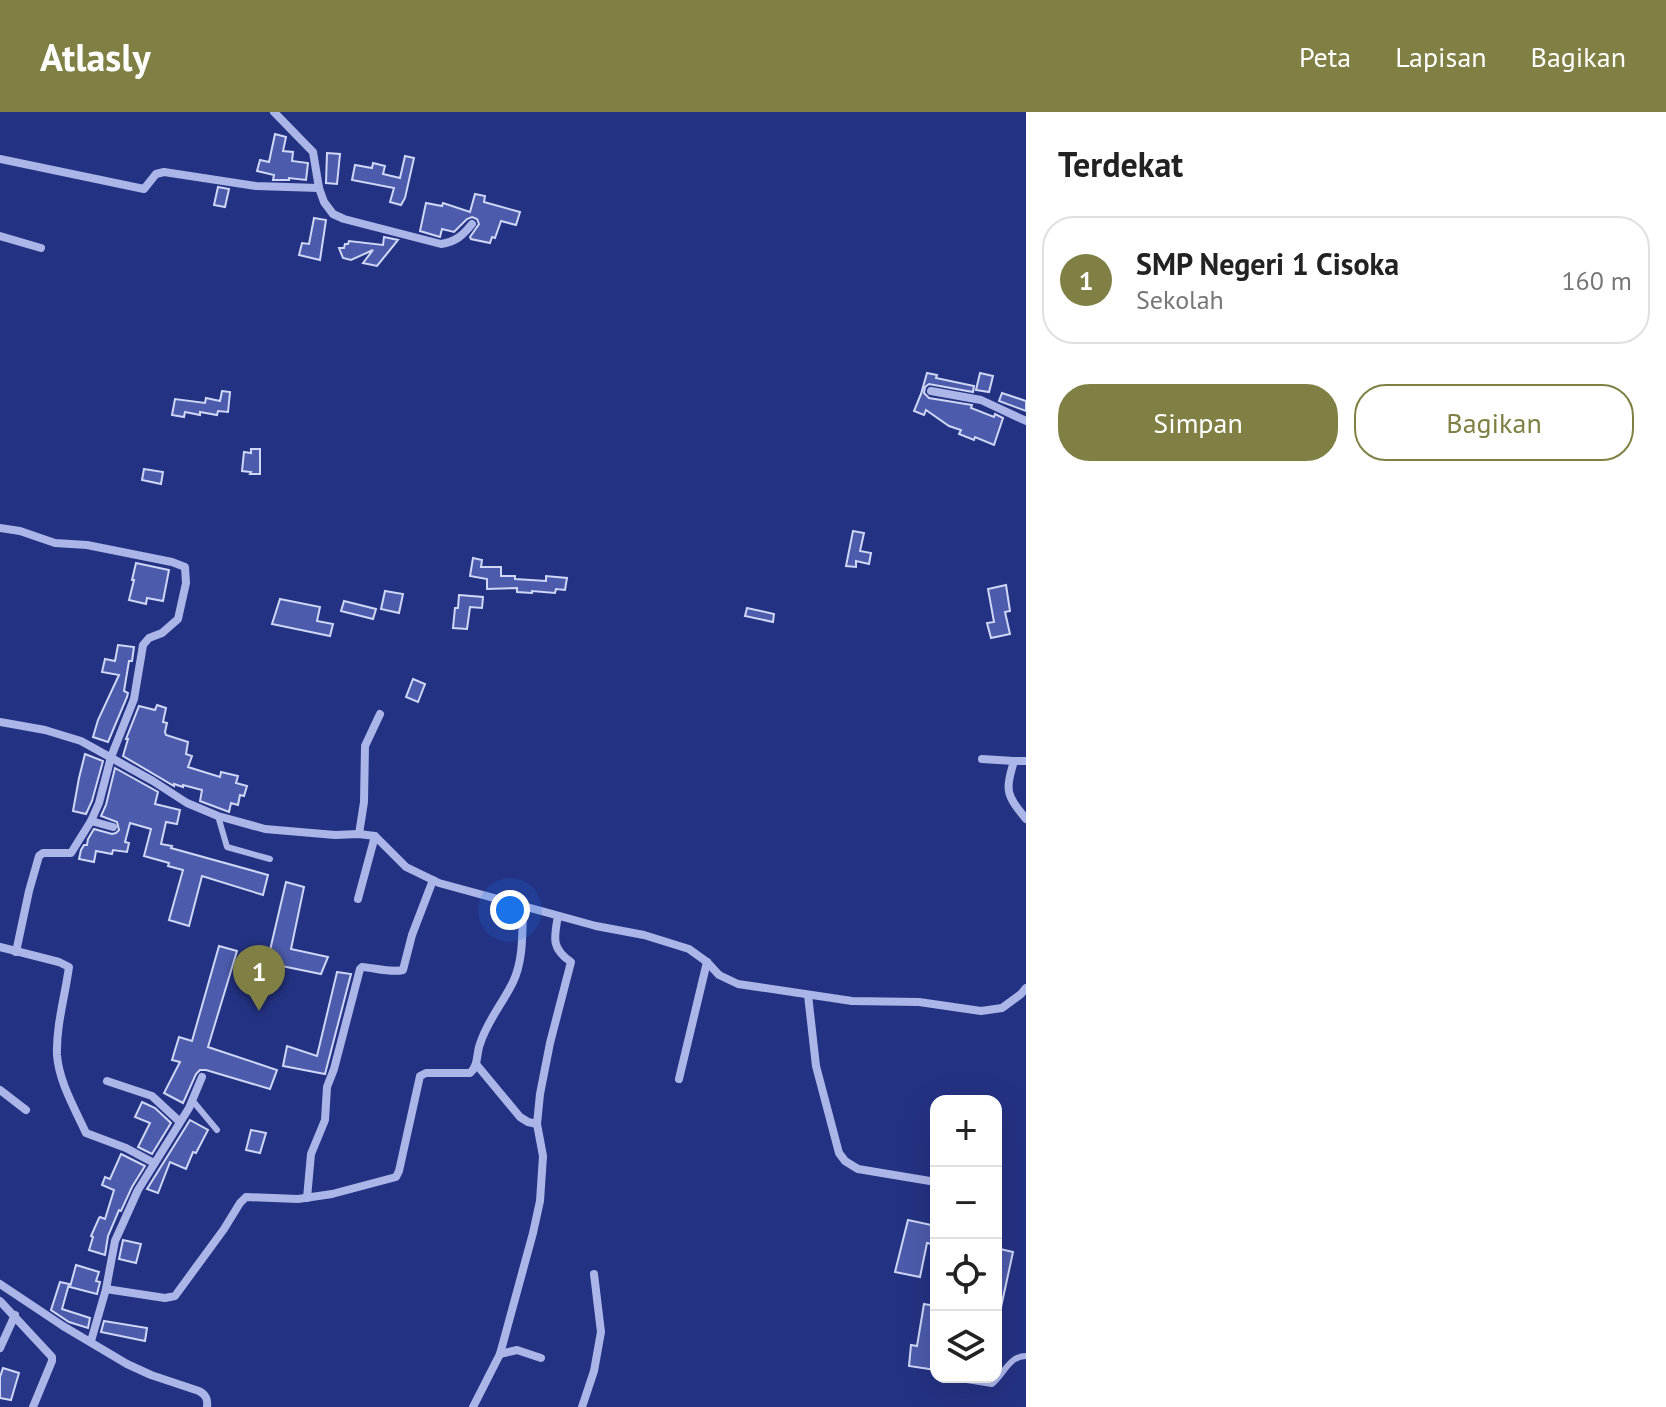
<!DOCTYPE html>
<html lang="id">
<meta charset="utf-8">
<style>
:root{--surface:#fff;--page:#f2f2f2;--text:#222;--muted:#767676;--line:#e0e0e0;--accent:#808045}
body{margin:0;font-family:"PT Sans",sans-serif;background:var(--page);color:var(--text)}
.controls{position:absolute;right:24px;bottom:24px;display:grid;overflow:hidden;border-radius:16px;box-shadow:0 8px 32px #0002}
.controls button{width:72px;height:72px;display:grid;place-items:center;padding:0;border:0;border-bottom:2px solid var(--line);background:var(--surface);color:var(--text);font:40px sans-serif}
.you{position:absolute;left:510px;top:798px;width:28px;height:28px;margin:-20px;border:6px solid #fff;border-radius:50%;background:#1a73e8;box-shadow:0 0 0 12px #1a73e833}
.badge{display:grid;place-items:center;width:52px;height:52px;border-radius:50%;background:var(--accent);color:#fff;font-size:26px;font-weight:700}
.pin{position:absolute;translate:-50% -66px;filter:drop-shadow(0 2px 4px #0008)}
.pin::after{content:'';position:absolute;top:42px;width:28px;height:24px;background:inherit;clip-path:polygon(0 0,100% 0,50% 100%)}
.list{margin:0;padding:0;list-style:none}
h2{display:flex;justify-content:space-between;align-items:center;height:104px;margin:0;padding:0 32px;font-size:34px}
h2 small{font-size:26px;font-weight:400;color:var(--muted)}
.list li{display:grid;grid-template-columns:52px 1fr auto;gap:24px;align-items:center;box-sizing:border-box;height:128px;margin:0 16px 16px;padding:0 16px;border:2px solid var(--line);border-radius:32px}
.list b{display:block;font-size:30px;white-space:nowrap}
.list p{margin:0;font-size:26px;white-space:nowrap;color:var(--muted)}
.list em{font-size:26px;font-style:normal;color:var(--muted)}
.actions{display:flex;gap:16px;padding:24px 32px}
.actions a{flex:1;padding:18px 0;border:2px solid var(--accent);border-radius:32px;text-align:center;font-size:28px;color:var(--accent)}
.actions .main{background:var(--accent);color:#fff}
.icon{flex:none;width:44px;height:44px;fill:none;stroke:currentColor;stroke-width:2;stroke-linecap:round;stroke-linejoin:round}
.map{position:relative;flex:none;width:1026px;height:1295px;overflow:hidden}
header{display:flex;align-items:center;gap:48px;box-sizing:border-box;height:112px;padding:0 40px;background:var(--accent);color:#fff}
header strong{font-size:38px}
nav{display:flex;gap:44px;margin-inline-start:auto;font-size:28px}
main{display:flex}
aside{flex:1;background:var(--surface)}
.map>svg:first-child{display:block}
.building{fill:#4c5bab;stroke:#cfd6f6;stroke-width:2}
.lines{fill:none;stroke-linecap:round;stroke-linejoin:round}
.service{stroke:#acb5e8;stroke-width:6}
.minor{stroke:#acb5e8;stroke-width:8}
</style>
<header>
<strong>Atlasly</strong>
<nav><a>Peta</a><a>Lapisan</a><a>Bagikan</a></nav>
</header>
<main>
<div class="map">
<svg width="1026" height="1295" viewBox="0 0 1026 1295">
<rect width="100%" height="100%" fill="#243283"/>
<g class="building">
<polygon points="275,22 286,25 283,39 293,40 292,49 308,51 306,68 289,66 289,68 273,68 274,63 257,59 260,48 269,50"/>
<polygon points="327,41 340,42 337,72 326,71"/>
<polygon points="405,44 414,46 405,86 401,93 390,90 394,76 352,68 355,53 372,56 373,51 385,54 383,62 400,66"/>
<polygon points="218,75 229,77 225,95 214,93"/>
<polygon points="475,82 485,84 484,90 520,100 516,113 501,109 495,126 492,125 490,131 471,127 470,125 479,112 477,107 472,105 467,107 454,120 442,117 440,125 420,119 426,91 442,94 443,91 470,100"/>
<polygon points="314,106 326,108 320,148 299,143 302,131 309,132"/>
<polygon points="384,125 398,128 377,154 363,151 373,138 351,148 343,146 339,136 344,136 345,132 348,132 349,129 383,133"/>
<polygon points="927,261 937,263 936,266 974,274 973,280 929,272 925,275 924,281 929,286 972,293 971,296 994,305 995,302 1003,306 994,333 975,325 974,328 959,322 961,318 949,314 926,298 924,303 914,299 921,282"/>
<polygon points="980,261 993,264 989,280 976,278"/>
<polygon points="222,279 230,280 228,300 218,299 217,303 200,300 200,303 185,300 184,305 172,303 175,287 205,291 206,286 220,289"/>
<polygon points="1002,281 1026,289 1026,299 999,289"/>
<polygon points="251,337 260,337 260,362 250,362 251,360 242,359 244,340 251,341"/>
<polygon points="144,357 163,360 161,372 142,368"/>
<polygon points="853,419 864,421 860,439 871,441 869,452 856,449 856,455 846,454"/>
<polygon points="473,446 482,448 481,455 501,455 501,464 515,464 515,467 546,469 546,464 567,466 565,478 556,477 555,481 532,479 532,481 517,480 517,476 487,477 487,467 470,464"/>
<polygon points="136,451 169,458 163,489 147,486 146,492 129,488 134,468 132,468"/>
<polygon points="1006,473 1010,499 1005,500 1010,522 991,526 987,511 994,510 988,477"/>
<polygon points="385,479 403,482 399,501 381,497"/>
<polygon points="459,483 483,485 482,496 470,495 467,517 453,516 455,496 458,496"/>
<polygon points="280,487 320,495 317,509 333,512 330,524 272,512"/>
<polygon points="344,489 376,497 373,507 341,499"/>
<polygon points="747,496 774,502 773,510 745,504"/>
<polygon points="118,533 134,535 132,549 129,549 124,579 128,581 127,585 108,630 93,625 98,608 119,563 102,560 105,547 115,549"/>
<polygon points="413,567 425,572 418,590 406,585"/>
<polygon points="157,593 166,596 163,610 167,611 165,620 166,623 188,630 186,642 192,644 188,655 220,665 221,660 238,664 236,671 247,674 244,684 240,683 238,693 231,691 229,700 200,689 202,678 183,673 183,675 174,672 174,674 123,644 128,627 126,627 139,594 155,598"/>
<polygon points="85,642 103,649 92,689 86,702 73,699 79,666"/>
<polygon points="115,656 158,680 155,692 180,698 177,712 166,710 161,732 172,734 171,736 268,763 263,783 202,764 189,814 169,808 183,758 168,754 169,751 144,744 151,717 130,711 125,730 129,731 127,740 113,738 112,742 96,739 94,750 79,747 81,738 84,733 87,733 88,727 94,717 112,722 116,721 119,718 117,710 101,704 106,693"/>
<polygon points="286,770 304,775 291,837 328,845 321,862 267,851"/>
<polygon points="219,834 237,839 208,935 277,958 270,977 206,958 200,958 196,962 183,991 164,981 180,950 172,948 179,925 192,929"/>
<polygon points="337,860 351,862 325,962 283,954 287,934 317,944"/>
<polygon points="142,990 155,996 171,1011 152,1042 138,1035 150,1011 135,1005"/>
<polygon points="190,1008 208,1018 196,1041 193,1040 186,1057 170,1050 158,1081 147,1077"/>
<polygon points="251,1018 266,1021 260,1041 246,1038"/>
<polygon points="121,1042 145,1054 132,1075 121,1099 119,1098 108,1124 105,1143 89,1138 93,1125 91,1124 99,1106 100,1105 105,1107 114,1078 102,1073 105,1065 110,1067"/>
<polygon points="908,1108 936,1114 936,1133 927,1131 920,1165 895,1160"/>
<polygon points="123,1128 141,1132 136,1151 119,1147"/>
<polygon points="996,1136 1013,1140 1000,1200 996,1199"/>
<polygon points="76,1153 99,1160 96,1169 100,1170 97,1182 70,1175"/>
<polygon points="60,1170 69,1172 62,1197 90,1206 88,1216 69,1210 51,1198"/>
<polygon points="924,1192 936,1194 936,1207 931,1236 936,1236 936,1258 909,1254 911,1233 917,1234"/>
<polygon points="104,1209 147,1216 145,1229 101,1220"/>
<polygon points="3,1256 19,1261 11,1288 0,1286 0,1265"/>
</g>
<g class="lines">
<g class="service">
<polyline points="218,704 227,735 270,747"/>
<polyline points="192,988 217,1018"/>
<path d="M967 1268 992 1272C1004 1262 1009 1244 1026 1244"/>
</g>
<g class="minor">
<path d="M274 0 313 40 319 76 324 90 333 102 344 107 441 132C456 130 463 123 472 112"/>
<polyline points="0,47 144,77 156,62 164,60 256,74 319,76"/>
<polyline points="0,124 41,136"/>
<polyline points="931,279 981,288 1026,309"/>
<polyline points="0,416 20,419 55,431 87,433 172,450 185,455 186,471 178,507 162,521 149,526 143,533 134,587 111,645 99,691 91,709 113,715"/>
<polyline points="0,610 45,618 81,629 153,669 187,691 218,704 265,717 335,723 359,722 375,724 406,755 439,771 596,814 644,823 689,837 707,850 719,863 738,872 852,889 919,890 981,899 1002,896 1021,882 1026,876"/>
<polyline points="982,647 1014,649"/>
<path d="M1026 649H1014C1005 680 1006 682 1026 707"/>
<polyline points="359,722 364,690 365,634 380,602"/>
<polyline points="358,787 375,724"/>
<path d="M0 835 59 850 69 855C65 884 56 914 57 943 59 970 75 997 86 1021L126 1036 154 1051"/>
<polyline points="16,840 29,779 39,744 43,741 71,741 91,709"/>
<polyline points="808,883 816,954 839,1041 845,1049 858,1057 936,1070"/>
<polyline points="476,952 520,1005 528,1010 537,1012"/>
<polyline points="679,967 707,850"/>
<polyline points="107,969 152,984 179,1009"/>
<polyline points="0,978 26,998"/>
<path d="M307 1086 311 1042 325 1008 327 975 334 957 360 857 362 855C375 856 391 861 403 858L412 823 433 768"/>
<path d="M0 1172 63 1214 127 1252 151 1263 199 1279C206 1283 208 1287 207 1295"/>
<path d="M106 1177 165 1186 175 1184 224 1117 240 1091 246 1085 298 1087 332 1082 396 1065 399 1059 420 964 426 961H470C479 953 476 942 480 932 487 909 503 891 513 870 524 847 522 819 523 795"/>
<polyline points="0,1189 52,1245 52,1249 33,1295"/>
<polyline points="91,1229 106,1177 115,1129 138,1078 189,996 202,965"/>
<polyline points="0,1236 15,1203"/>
<polyline points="500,1242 517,1238 541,1246"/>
<path d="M473 1295 500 1242 533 1121 540 1089 543 1044 537 1012 540 982 550 931 571 850C551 836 554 826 558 804"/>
<polyline points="582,1295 594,1259 601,1220 594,1162"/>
</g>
</g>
</svg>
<div class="controls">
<button>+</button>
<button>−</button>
<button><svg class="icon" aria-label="locate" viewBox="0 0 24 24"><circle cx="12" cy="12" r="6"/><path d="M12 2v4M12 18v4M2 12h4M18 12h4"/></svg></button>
<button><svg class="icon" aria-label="layers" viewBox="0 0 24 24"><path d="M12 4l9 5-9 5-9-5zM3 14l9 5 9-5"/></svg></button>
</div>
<div class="you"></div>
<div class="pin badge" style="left:259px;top:899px">1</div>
</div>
<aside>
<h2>Terdekat<small></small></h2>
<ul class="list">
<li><span class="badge">1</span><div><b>SMP Negeri 1 Cisoka</b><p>Sekolah</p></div><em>160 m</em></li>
</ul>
<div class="actions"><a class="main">Simpan</a><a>Bagikan</a></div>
</aside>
</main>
